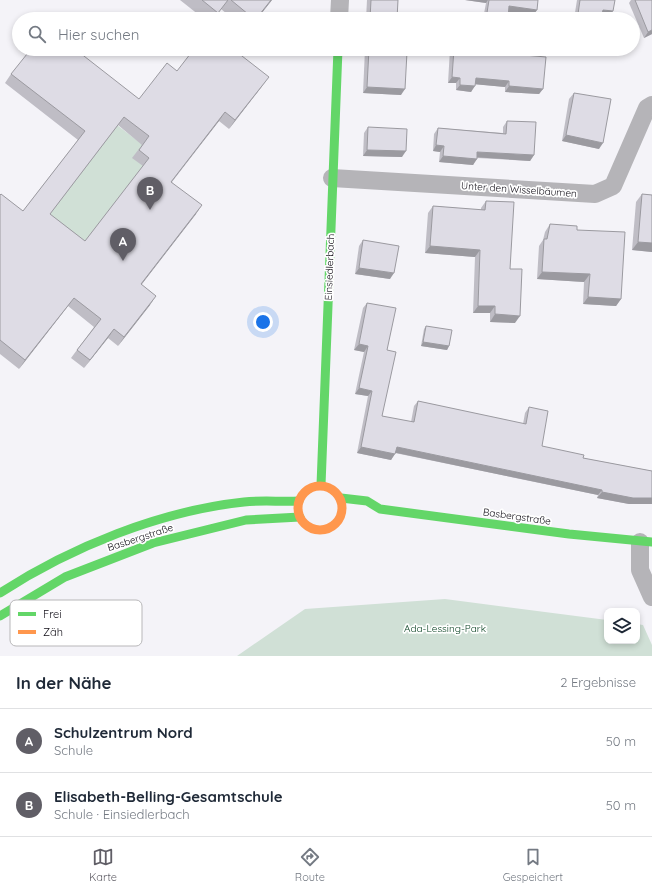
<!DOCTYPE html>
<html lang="de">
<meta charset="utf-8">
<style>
:root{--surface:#fff;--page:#f2f2f3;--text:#1f2937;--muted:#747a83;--line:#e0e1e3;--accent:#605e66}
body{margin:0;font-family:Quicksand,sans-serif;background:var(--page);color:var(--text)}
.controls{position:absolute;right:12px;bottom:12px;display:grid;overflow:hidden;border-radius:8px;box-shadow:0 2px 6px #0003}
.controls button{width:36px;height:36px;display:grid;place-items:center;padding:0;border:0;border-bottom:1px solid var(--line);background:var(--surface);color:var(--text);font:20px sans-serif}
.you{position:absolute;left:263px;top:322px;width:14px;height:14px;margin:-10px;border:3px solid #fff;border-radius:50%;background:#1a73e8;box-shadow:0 0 0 6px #1a73e833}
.badge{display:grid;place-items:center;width:26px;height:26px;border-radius:50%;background:var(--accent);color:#fff;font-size:13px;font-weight:700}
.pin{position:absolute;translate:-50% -33px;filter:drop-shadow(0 1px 2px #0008)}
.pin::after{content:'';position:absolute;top:21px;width:14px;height:12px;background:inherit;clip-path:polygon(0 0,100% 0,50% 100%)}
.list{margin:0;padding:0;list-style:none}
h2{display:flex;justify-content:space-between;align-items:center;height:52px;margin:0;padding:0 16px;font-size:17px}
h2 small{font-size:13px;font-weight:400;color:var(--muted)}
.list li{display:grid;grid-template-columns:26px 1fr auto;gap:12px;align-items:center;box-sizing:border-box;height:64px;padding:0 16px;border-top:1px solid var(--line)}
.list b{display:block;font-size:15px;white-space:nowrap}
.list p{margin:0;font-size:13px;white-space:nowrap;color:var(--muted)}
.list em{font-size:13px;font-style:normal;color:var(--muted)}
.icon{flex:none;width:22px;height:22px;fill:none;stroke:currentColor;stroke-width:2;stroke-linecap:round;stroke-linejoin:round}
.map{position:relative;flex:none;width:652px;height:656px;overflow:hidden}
.search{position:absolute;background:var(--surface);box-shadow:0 2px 6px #0003;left:12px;right:12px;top:12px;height:44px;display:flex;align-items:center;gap:10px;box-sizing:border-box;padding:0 14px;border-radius:22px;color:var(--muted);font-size:15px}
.sheet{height:180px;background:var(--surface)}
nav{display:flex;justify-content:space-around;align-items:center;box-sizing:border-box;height:56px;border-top:1px solid var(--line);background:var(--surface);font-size:11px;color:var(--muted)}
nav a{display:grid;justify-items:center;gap:2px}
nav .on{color:var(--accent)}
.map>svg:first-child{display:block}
.green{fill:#d0e0d6}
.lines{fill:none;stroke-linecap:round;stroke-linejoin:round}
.street{stroke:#b5b4b8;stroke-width:18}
.fast{stroke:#63d668;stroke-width:9}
.slow{stroke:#ff974d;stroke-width:9}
.wall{fill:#bfbdc5;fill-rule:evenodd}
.shaded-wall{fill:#9b9aa0}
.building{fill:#dedce5;stroke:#9b9aa0;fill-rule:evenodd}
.labels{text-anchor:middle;stroke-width:3.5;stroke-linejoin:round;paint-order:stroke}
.street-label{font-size:10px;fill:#110e17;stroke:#fff}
.park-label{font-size:10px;fill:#003c1b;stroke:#fff}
.key{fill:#fff;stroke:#b8b7b9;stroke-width:1}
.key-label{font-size:11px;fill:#110e17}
</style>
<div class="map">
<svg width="652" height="656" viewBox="0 0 652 656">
<rect width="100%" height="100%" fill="#f4f3f8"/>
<g class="green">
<polygon points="117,125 174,169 79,250 44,222"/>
<polygon points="445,599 607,620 607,641 637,641 637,624 643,625 652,645 652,656 237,656 305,609"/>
</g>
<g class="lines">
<g class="street">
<polyline points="339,19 340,0"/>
<polyline points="332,178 595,194 613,186 647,108 652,105"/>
<polyline points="640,542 640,570 652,597"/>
</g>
<g class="fast">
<polyline points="321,485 338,49"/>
<polyline points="341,498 367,501 380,509 569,534 652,542"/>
<path d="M0 593C71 547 160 511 244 502 262 500 281 502 299 501"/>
<polyline points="0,616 65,577 153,543 246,520 300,517"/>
</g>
<circle class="slow" cx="320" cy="508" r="22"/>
</g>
<g class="wall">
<polygon points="180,0 272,0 257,19 233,19 221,9 214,19 204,19"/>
<polygon points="367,0 398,0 397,19 366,19"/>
<polygon points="465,0 538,0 533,16 509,12 508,19 483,19 486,3"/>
<polygon points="577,0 615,0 609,17 602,16 601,19 574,19"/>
<polygon points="631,0 652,0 652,34 644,38 629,3"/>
<polygon points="365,49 396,49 401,95 363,93"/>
<polygon points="450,49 503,49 502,53 543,89 539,94 505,92 505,87 475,84 471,92 456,90 456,83 448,83"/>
<path d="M11 74 139 99 263 85 229 129 219 121 172 182 196 214 141 285 150 305 118 346 108 338 84 368 71 358 94 327 68 306 19 369 0 354V195L23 211 78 140 5 83ZM118 125 142 145 132 158 143 166 85 241 50 214Z"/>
<polygon points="574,93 599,149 562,141 569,99"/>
<polygon points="507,121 534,155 530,161 477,158 473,165 439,162 440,152 433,151 434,134 438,128 503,133 503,127"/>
<polygon points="368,127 402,157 363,156 364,133"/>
<polygon points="642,194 652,195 652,252 632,250 636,202"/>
<polygon points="486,201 510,269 515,323 490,322 490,313 473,313 475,257 425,253 428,213 433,206 481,210 481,208"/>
<polygon points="550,224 577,230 621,299 616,306 583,304 584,282 537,279 539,246 543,240 545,232"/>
<polygon points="363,240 390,279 355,274 359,246"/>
<polygon points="367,303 387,350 382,416 411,422 414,406 418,401 523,424 525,413 529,407 542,446 583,458 652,471 652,470 652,504 629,504 597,498 598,495 395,453 391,460 357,453 368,396 355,394 364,352 354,350 363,308"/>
<polygon points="426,326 449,346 447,350 421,346 424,329"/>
</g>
<g class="shaded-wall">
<polygon points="271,0 272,0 257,19 256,19"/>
<polygon points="465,0 488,0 486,3"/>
<polygon points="509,6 537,10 533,16 505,12"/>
<polygon points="603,10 613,11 609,17 599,16"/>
<polygon points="578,14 601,18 601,19 574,19"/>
<polygon points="652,30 652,34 644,38 648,32"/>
<polygon points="269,77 263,85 229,129 235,120"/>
<polygon points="452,77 460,78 456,83 448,83"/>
<polygon points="476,78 509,81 505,87 472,84"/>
<polygon points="460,85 475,86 471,92 456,90"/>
<polygon points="509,86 543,89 539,94 505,92"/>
<polygon points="367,87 405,89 401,95 363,93"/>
<polygon points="225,112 219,121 165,190 171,182"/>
<polygon points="124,117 118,125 44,222 50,214"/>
<polygon points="566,135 603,143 599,149 562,141"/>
<polygon points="436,145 444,146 440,152 433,151"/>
<polygon points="367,150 406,151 402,157 363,156"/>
<polygon points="477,152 534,155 530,161 473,157"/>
<polygon points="443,156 477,159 473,165 439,162"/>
<polygon points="202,205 196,214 135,293 141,284"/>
<polygon points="638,242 652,243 652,252 632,250"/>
<polygon points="430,246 480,250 475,257 425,253"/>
<polygon points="359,268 394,273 390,279 355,274"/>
<polygon points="542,272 590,274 584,282 537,279"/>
<polygon points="156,296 150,305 118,346 124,337"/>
<polygon points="588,297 621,299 616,306 583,304"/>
<polygon points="74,298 68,306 19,369 25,360"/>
<polygon points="478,306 495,306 490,313 473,313"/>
<polygon points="495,314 520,316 515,323 490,322"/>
<polygon points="114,329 108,338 84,368 90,360"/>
<polygon points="423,342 449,346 447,350 421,346"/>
<polygon points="359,344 368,346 364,352 354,350"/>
<polygon points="359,388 372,391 368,396 355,394"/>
<polygon points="361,447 395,454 391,460 357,453"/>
<polygon points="397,447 602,490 598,495 392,452"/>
<polygon points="602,492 652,498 652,504 629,504 597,498"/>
</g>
<g class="building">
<polygon points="202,0 228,0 218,13"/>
<polygon points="231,0 271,0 256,19 254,19"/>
<polygon points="371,0 398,0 397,19 370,19"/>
<polygon points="489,0 538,0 537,10 509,6 508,19 486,19"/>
<polygon points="580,0 615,0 613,11 603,10 601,18 578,14"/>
<polygon points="635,0 652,0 652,30 648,32"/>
<path d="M31 49H75L139 99 167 63 177 71 194 49H233L269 77 235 120 225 112 171 182 202 205 141 284 156 296 124 337 114 329 90 360 77 350 101 319 74 298 25 360 0 340V195L1 194 23 211 85 131 11 74ZM124 117 149 136 139 150 149 158 85 241 50 214Z"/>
<polygon points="369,49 396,49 396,51 407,52 405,89 367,87"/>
<polygon points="454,49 503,49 502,53 546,57 543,89 509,86 509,81 476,78 475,86 460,85 460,78 452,77"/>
<polygon points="574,93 611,99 603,143 566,135"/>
<polygon points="507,121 536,122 534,155 477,152 477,159 443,156 444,146 436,145 438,128 506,134"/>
<polygon points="368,127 407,129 406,151 367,150"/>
<polygon points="642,194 652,195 652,243 638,242"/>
<polygon points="486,201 514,202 510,269 522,269 520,316 495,314 495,306 478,306 480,250 430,246 433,206 485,210"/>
<polygon points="550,224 577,226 577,230 625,232 621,299 588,297 590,274 542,272 544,239 547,239"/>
<polygon points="363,240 399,246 394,273 359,268"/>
<polygon points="367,303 396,308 387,350 396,352 382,416 414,422 418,401 526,424 529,407 548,411 542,446 584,455 583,458 652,471 652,498 633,498 602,492 602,490 397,447 395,454 361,447 372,391 359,388 368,346 359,344"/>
<polygon points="426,326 452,330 449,346 423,342"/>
</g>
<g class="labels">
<g class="street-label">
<text transform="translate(519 189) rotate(4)" y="4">Unter den Wisselbäumen</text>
<text transform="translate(329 267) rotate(-88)" y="4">Einsiedlerbach</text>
<text transform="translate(517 516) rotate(8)" y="4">Basbergstraße</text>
<text transform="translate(140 537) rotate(-18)" y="4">Basbergstraße</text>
</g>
<g class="park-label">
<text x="445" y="632">Ada-Lessing-Park</text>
</g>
</g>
<rect x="10" y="600" width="132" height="46" rx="6" class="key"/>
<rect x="18" y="612" width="18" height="4" fill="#63d668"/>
<rect x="18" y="630" width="18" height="4" fill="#ff974d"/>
<g class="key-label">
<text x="43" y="618">Frei</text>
<text x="43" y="636">Zäh</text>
</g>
</svg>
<div class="controls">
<button><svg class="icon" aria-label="layers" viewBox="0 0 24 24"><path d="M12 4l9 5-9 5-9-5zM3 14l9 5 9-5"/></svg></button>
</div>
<div class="you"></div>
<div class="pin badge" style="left:123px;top:261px">A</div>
<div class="pin badge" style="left:150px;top:210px">B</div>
<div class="search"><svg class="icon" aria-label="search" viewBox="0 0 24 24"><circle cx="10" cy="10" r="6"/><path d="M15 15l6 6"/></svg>Hier suchen</div>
</div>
<section class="sheet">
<h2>In der Nähe<small>2 Ergebnisse</small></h2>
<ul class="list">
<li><span class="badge">A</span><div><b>Schulzentrum Nord</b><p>Schule</p></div><em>50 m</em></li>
<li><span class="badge">B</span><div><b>Elisabeth-Belling-Gesamtschule</b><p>Schule · Einsiedlerbach</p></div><em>50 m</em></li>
</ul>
</section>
<nav>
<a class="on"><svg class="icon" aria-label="map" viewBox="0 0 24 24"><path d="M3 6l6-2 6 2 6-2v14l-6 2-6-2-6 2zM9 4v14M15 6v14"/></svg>Karte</a>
<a><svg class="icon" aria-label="directions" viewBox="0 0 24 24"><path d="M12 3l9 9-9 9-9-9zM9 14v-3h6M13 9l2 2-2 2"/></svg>Route</a>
<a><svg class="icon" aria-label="saved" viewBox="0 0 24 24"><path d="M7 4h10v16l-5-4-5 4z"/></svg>Gespeichert</a>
</nav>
